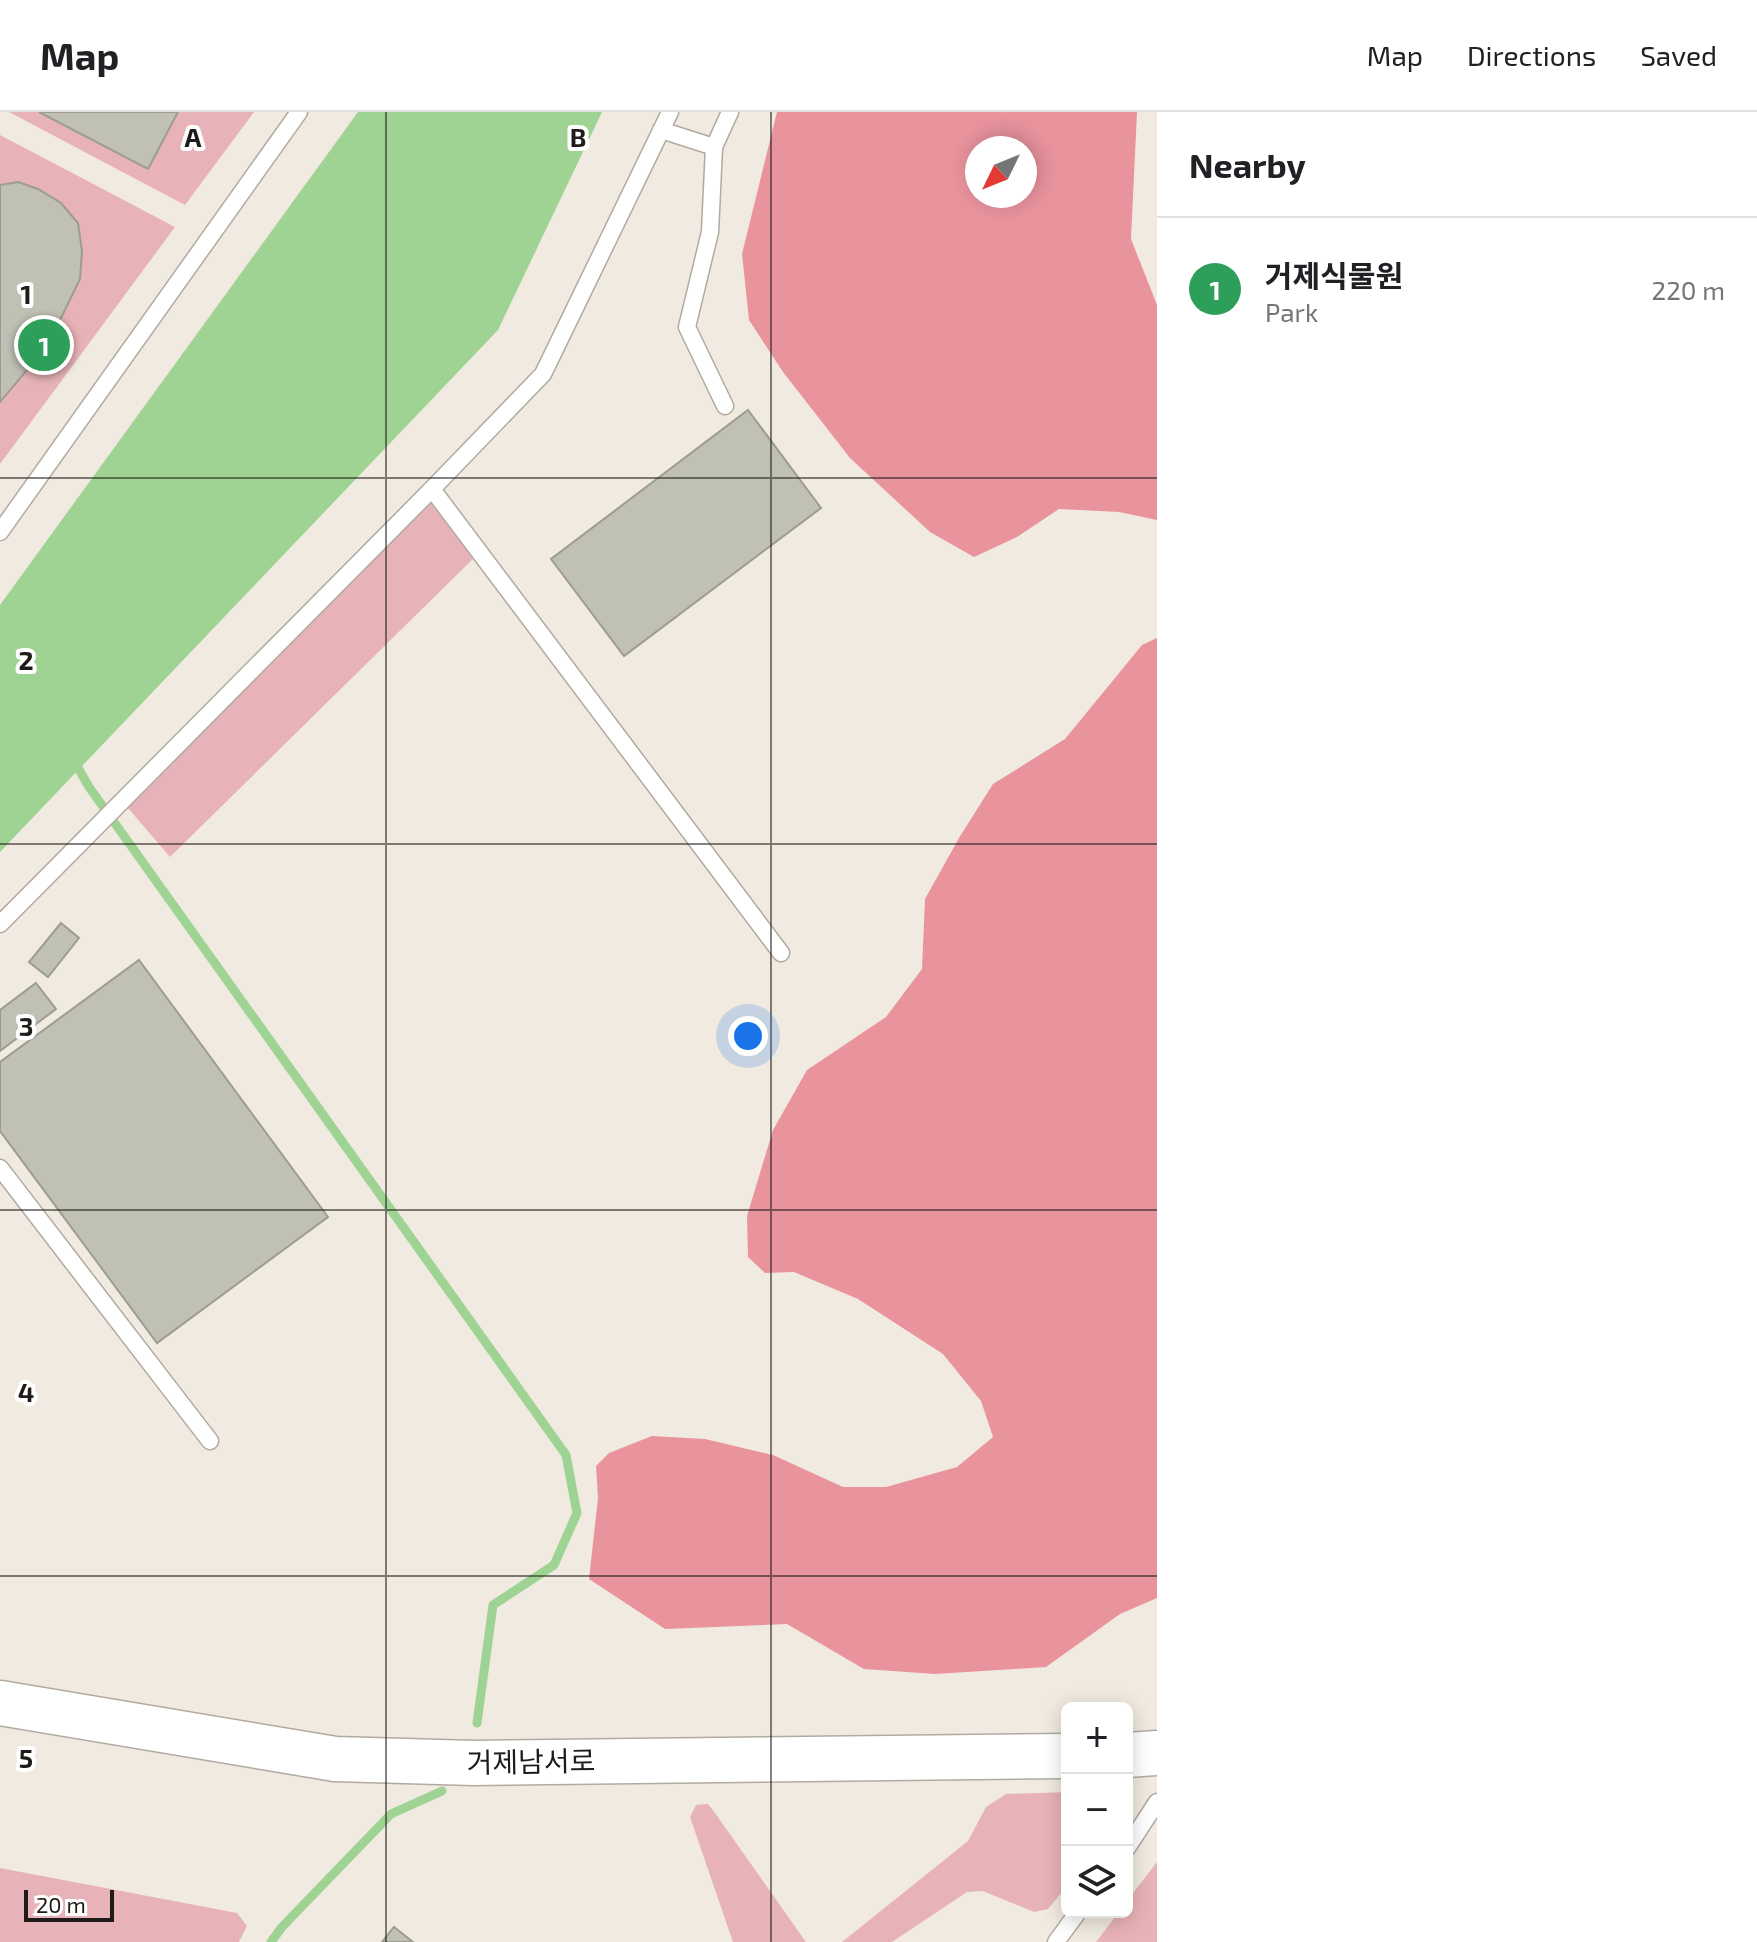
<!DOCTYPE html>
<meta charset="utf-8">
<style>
:root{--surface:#fff;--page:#f2f2f2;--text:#202124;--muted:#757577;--line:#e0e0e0;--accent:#db2777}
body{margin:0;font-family:"Exo 2","Noto Sans KR",sans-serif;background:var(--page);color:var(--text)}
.controls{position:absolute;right:24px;bottom:24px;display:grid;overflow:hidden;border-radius:12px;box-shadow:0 4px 20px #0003}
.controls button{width:72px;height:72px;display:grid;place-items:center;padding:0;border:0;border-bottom:2px solid var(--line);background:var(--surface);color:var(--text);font:40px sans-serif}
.compass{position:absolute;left:965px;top:24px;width:72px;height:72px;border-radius:50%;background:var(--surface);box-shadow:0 4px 20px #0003;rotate:227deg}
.scale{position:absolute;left:24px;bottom:20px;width:90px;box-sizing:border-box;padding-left:8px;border:4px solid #1e1b18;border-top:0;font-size:22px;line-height:28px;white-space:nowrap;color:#1e1b18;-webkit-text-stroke:6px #fff;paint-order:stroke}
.you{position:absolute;left:748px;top:924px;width:28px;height:28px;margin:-20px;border:6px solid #fff;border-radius:50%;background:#1a73e8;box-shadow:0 0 0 12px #1a73e833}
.badge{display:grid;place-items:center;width:52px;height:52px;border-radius:50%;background:var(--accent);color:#fff;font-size:26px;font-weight:700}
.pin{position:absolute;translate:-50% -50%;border:4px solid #fff;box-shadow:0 2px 8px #0006}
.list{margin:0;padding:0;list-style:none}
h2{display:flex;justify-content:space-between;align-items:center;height:104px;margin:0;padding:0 32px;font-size:34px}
h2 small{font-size:26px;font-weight:400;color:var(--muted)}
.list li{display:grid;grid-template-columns:52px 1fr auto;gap:24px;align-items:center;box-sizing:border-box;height:144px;padding:0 32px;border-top:2px solid var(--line)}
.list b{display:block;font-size:30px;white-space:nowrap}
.list p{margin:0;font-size:26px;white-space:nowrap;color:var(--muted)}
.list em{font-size:26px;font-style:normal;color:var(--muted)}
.icon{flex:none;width:44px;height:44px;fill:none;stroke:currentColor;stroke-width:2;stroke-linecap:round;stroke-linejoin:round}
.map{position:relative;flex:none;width:1157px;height:1830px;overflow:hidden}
header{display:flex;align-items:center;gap:48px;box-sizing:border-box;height:112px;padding:0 40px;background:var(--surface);border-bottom:2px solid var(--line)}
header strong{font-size:38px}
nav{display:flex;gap:44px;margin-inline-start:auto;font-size:28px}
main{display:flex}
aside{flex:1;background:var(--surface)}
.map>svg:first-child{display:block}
.green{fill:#e8b3b8}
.forest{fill:#e9939d;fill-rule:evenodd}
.water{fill:#9ed393}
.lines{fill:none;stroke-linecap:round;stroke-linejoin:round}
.stream{stroke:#9ed393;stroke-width:9}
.building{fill:#c0c0b5;stroke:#9c9c91;stroke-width:2}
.lane-casing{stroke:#b1aaa0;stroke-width:19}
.secondary-casing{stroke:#b1aaa0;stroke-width:47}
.lane{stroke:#fff;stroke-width:16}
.secondary{stroke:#fff;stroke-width:44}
.grid{fill:none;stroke:#1e1b18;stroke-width:2;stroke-opacity:0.55}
.labels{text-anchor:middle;stroke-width:8;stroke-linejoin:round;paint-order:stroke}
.street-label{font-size:28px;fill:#1e1b18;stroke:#fff}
.grid-label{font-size:26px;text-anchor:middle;font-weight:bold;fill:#1e1b18;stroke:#fff;stroke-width:8;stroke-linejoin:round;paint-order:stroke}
</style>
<header>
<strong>Map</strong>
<nav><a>Map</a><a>Directions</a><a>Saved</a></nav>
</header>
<main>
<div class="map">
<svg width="1157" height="1830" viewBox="0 0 1157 1830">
<rect width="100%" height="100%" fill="#f1eae0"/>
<g class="green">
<polygon points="9,0 254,0 185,93"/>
<polygon points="0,23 175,115 0,352"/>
<polygon points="432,377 480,440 170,745 122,689"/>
<polygon points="1067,1680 1067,1774 1048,1797 1034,1800 983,1779 967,1780 892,1830 842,1830 968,1729 986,1695 1006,1682"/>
<polygon points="708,1692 715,1701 806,1830 733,1830 690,1705 696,1693"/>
<polygon points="1157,1750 1157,1830 1096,1830 1119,1800 1127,1800 1127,1789"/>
<polygon points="0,1756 237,1801 247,1814 239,1830 0,1830"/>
</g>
<g class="forest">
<path d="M777 0H1137L1131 127 1157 193V408L1119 400 1059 397 1017 425 974 445 930 420 850 346 783 260 749 208 742 142ZM977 36H1025V84H977Z"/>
<polygon points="1157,526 1157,1486 1120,1502 1046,1555 935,1562 864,1557 787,1512 665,1517 589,1467 598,1386 596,1354 609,1341 652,1324 705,1327 773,1343 843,1375 886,1375 957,1355 993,1325 981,1289 943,1242 858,1187 794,1160 765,1161 748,1145 747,1104 773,1018 807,958 886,905 922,857 925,787 959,726 993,672 1065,627 1142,533"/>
</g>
<polygon class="water" points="358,0 602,0 498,218 0,740 0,493"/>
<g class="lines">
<g class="stream">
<polyline points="73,647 89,675 566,1343 577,1401 554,1453 493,1493 477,1611"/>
<polyline points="271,1830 282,1815 391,1702 442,1679"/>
</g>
</g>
<g class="building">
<polygon points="39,0 178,0 148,57"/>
<polygon points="18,70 38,77 61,91 78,111 82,139 80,167 61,206 33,251 0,290 0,73"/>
<polygon points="748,298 821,396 624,544 551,447"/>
<polygon points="61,811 79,826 48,865 29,850"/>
<polygon points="139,848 328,1105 157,1231 0,1019 0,950"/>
<polygon points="36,871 56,897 0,939 0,898"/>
<polygon points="394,1815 413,1830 382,1830"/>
</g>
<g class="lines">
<defs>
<g id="lane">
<polyline points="661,18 714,35"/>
<polyline points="725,294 687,215 710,120 714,35 730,0"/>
<polyline points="432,377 781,841"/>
<polyline points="0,420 299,0"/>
<polyline points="0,812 432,377 543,262 670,0"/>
<polyline points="0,1056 210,1329"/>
<polyline points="1127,1736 1157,1690"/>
<polyline points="1056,1830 1078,1800"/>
</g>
<g id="secondary">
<polyline points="0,1591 335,1647 474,1651 1067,1644"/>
<polyline points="1127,1643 1157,1641"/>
</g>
</defs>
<use href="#lane" class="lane-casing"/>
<use href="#secondary" class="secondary-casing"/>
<use href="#lane" class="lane"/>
<use href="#secondary" class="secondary"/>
</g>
<path class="grid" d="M386 0V1830M771 0V1830M0 366H1157M0 732H1157M0 1098H1157M0 1464H1157"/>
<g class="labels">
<g class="street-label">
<text transform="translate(531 1650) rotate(-1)" y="10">거제남서로</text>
</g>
</g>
<g class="grid-label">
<text x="193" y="35">A</text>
<text x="578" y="35">B</text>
<text x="26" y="192">1</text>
<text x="26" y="558">2</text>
<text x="26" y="924">3</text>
<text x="26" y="1290">4</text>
<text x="26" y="1656">5</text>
</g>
</svg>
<div class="controls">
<button>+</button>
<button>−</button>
<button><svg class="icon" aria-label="layers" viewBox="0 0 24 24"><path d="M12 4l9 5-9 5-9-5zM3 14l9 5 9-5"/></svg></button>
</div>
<svg class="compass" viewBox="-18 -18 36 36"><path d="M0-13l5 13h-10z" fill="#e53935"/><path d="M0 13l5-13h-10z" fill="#757577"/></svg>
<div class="scale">20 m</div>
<div class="you"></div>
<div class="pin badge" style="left:44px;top:233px;background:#2e9e5b">1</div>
</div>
<aside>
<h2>Nearby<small></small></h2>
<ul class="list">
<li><span class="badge" style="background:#2e9e5b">1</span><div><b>거제식물원</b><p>Park</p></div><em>220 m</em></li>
</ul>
</aside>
</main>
